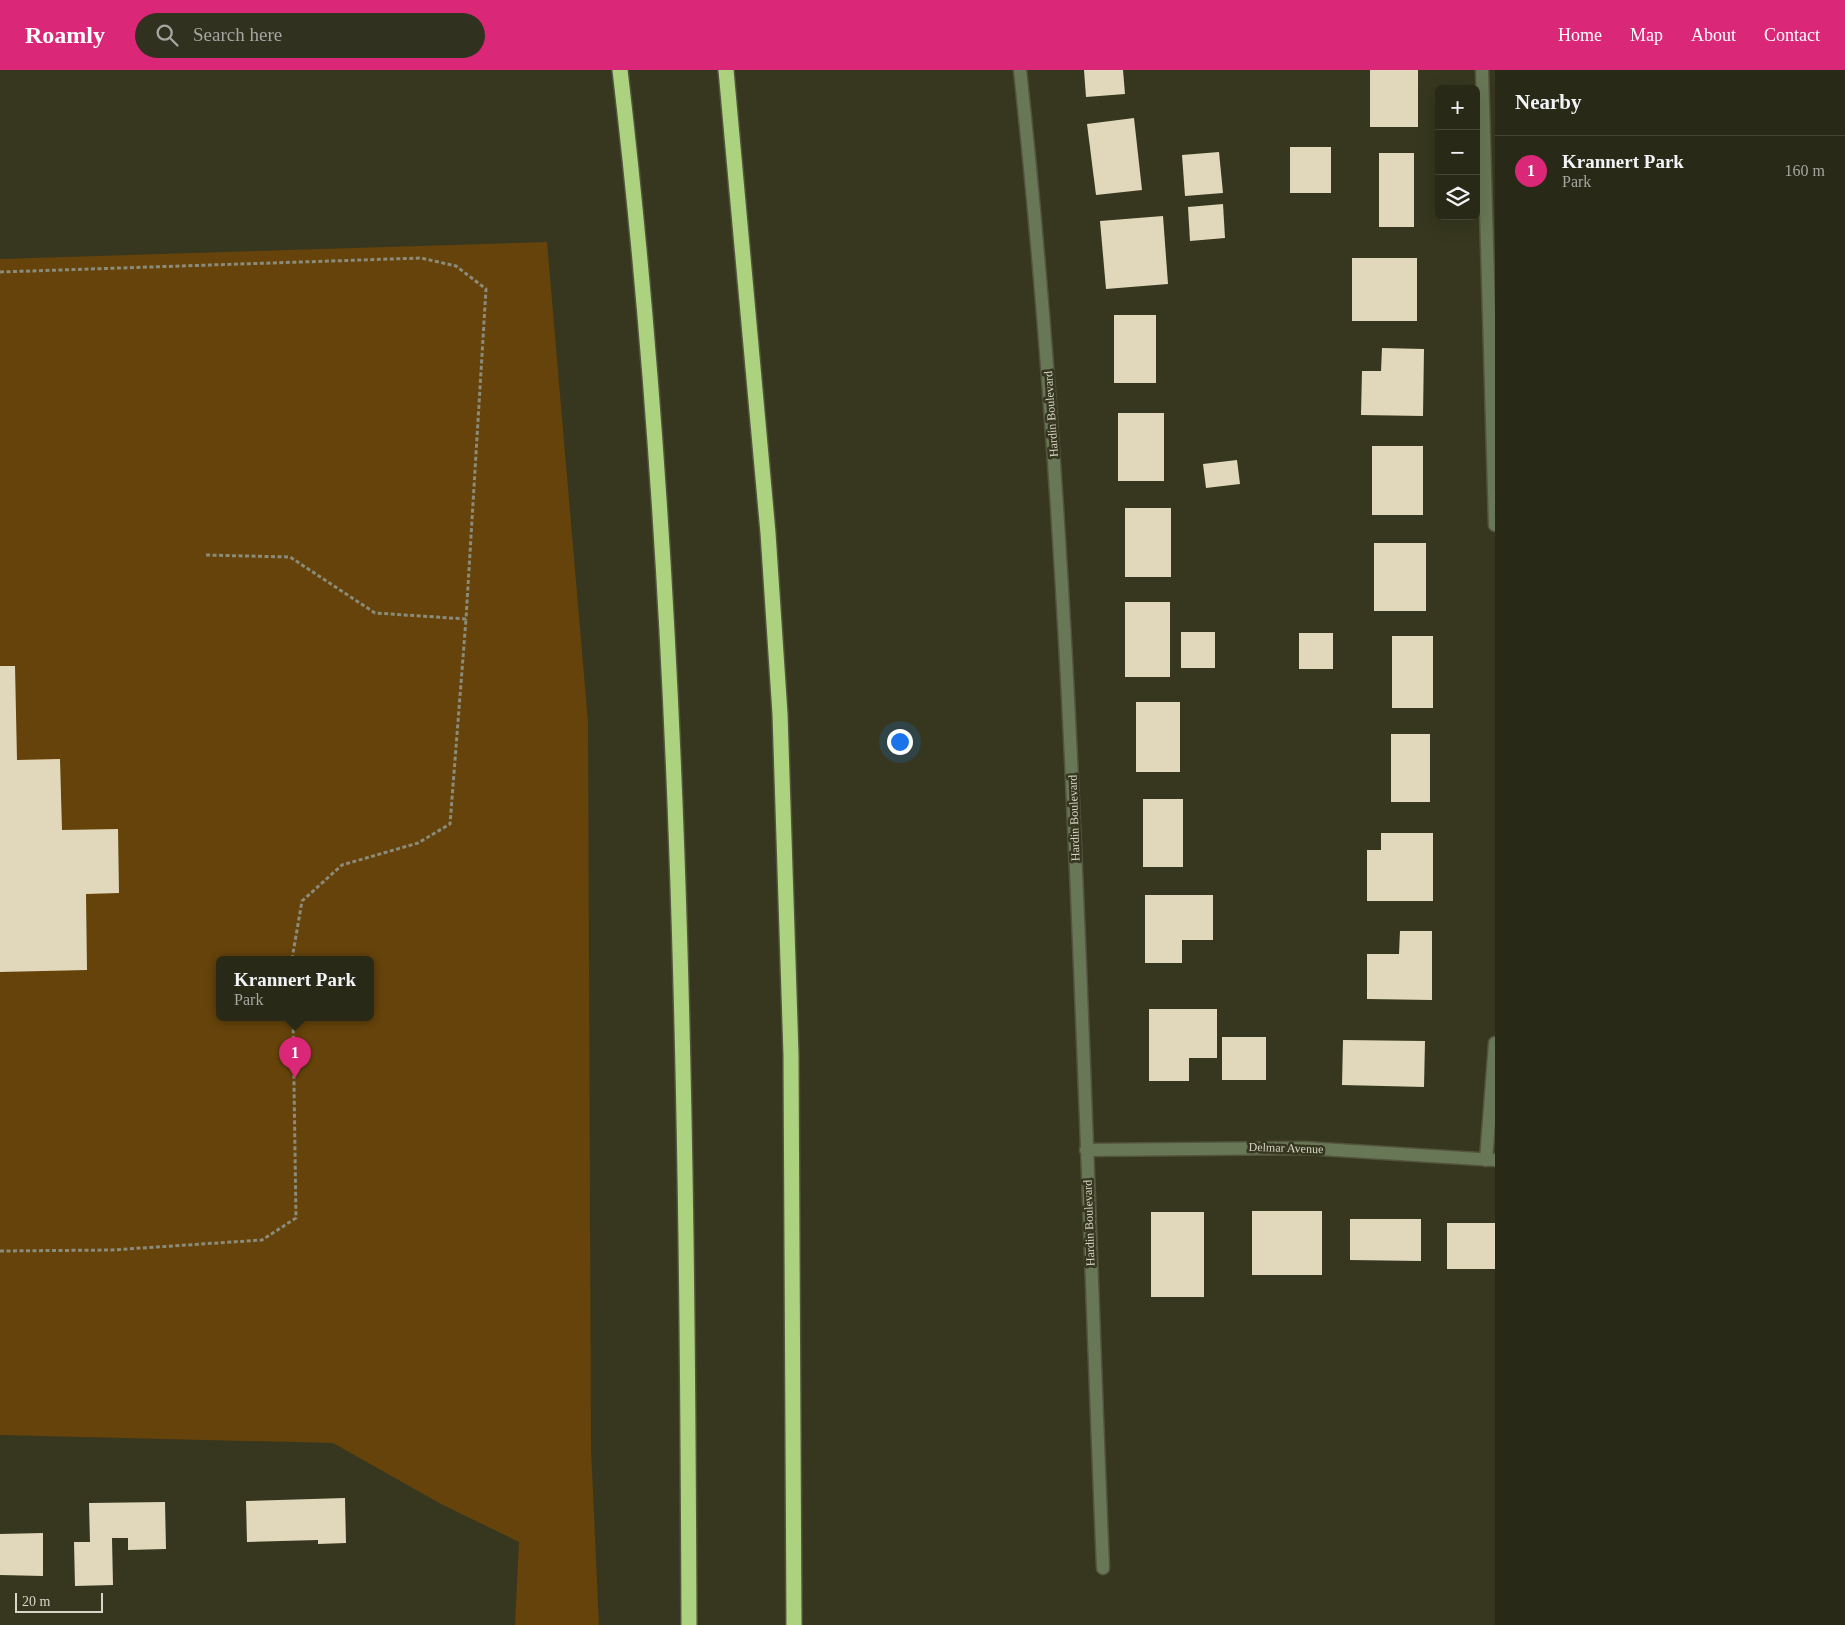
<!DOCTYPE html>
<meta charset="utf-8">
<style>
:root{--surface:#282916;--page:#30311f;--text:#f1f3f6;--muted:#a5a6a1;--line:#444535;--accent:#db2777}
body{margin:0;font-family:"Times New Roman",serif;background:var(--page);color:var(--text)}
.controls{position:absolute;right:15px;top:15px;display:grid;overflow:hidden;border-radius:8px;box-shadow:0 5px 20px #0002}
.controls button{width:45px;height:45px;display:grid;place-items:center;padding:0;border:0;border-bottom:1px solid var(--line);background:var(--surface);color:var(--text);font:25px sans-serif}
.scale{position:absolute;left:15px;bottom:12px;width:88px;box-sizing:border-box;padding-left:5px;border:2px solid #d6d7c8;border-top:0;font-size:14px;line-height:18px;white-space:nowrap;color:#d6d7c8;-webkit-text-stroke:4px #36371e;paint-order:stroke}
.you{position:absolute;left:899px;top:671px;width:18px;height:18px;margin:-12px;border:4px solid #fff;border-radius:50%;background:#1a73e8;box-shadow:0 0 0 8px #1a73e833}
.badge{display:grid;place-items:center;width:32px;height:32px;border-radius:50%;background:var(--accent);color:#fff;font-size:16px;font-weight:700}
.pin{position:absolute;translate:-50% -41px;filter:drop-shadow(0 1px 2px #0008)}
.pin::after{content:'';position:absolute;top:26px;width:18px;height:15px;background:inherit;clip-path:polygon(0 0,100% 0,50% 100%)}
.popup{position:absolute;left:216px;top:886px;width:158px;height:65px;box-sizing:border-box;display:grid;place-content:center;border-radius:8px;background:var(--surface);filter:drop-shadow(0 1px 4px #0005);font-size:16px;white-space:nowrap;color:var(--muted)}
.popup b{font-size:19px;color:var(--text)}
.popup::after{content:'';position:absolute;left:50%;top:100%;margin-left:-10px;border:10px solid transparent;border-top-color:var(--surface)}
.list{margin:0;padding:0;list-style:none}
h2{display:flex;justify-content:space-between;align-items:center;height:65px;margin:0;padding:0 20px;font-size:21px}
h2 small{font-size:16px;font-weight:400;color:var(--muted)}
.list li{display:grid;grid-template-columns:32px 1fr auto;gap:15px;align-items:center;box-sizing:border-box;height:70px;padding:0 20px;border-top:1px solid var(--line)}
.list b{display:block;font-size:19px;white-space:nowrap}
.list p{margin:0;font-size:16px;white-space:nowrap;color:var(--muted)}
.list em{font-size:16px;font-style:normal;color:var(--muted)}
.icon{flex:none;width:28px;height:28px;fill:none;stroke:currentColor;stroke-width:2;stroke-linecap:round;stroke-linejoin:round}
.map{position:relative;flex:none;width:1495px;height:1555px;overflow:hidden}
header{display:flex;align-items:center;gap:30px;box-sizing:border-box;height:70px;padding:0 25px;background:var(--accent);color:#fff}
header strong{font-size:24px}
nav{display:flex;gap:28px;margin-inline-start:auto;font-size:18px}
.search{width:350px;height:45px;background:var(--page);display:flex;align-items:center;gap:12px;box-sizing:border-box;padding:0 18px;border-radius:28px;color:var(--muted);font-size:19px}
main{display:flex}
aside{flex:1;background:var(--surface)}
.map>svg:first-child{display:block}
.green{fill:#65430b;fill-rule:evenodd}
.building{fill:#e1d8bb}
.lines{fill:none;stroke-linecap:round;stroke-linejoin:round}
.minor-casing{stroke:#53543d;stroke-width:15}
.highway-casing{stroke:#53543d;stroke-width:18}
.path{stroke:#8a8b78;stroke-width:3;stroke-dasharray:4 2.5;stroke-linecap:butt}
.minor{stroke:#687756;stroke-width:12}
.highway{stroke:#acd17f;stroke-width:15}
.labels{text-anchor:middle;stroke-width:5;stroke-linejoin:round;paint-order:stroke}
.street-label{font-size:12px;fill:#d6d7c8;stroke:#36371e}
</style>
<header>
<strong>Roamly</strong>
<div class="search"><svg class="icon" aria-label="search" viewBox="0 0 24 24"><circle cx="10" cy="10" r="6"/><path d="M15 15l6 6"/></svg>Search here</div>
<nav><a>Home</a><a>Map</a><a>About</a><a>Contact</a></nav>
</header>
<main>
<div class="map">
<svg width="1495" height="1555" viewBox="0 0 1495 1555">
<rect width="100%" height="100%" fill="#36371e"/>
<path class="green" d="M547 172 588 652 591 1379 599 1555H515L519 1472 441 1434 333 1373 0 1365V189ZM220 889H370V947H220Z"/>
<g class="building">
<polygon points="1084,0 1123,0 1125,24 1086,27"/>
<rect x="1370" y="0" width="48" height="57"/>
<polygon points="1134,48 1142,120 1096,125 1087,54"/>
<rect x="1290" y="77" width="41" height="46"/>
<polygon points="1219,82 1223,123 1185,126 1182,85"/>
<rect x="1379" y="83" width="35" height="74"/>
<polygon points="1223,134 1225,168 1190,171 1188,137"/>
<polygon points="1163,146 1168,214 1106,219 1100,151"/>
<rect x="1352" y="188" width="65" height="63"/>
<rect x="1114" y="245" width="42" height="68"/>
<polygon points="1382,278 1424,279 1423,346 1361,345 1362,301 1381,301"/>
<rect x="1118" y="343" width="46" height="68"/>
<rect x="1372" y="376" width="51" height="69"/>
<polygon points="1237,390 1240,414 1206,418 1203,394"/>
<rect x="1125" y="438" width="46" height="69"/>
<rect x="1374" y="473" width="52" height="68"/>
<rect x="1125" y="532" width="45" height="75"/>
<rect x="1181" y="562" width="34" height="36"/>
<rect x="1299" y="563" width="34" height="36"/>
<rect x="1392" y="566" width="41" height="72"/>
<polygon points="0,596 15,596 17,690 60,689 62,760 118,759 119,823 86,824 87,900 0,902"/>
<rect x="1136" y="632" width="44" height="70"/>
<rect x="1391" y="664" width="39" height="68"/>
<rect x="1143" y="729" width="40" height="68"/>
<polygon points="1381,763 1433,763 1433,831 1367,831 1367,780 1381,780"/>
<polygon points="1145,825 1213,825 1213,870 1182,870 1182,893 1145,893"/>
<polygon points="1400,861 1432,861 1432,930 1367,929 1367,884 1399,884"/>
<polygon points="1149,939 1217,939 1217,988 1189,988 1189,1011 1149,1011"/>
<rect x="1222" y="967" width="44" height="43"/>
<polygon points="1343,970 1425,971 1424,1017 1342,1015"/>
<rect x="1252" y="1141" width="70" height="64"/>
<rect x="1151" y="1142" width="53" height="85"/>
<polygon points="1350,1149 1421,1149 1421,1191 1350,1190"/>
<rect x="1447" y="1153" width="48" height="46"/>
<polygon points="345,1428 346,1473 318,1474 318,1470 247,1472 246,1431"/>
<polygon points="165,1432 166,1479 128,1480 128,1468 112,1468 113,1515 75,1516 74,1472 90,1472 89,1433"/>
<polygon points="43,1463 43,1506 0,1505 0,1464"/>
</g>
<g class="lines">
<defs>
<g id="minor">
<path d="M1020 0C1074 498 1082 999 1103 1498"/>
<polyline points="1482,0 1495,455"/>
<polyline points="1086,1080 1305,1078 1495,1090"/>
<polyline points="1486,1090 1495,973"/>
</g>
<g id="highway">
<path d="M620 0C681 516 687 1036 689 1555"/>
<polyline points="726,0 768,463 780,644 791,985 794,1555"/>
</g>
</defs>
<use href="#minor" class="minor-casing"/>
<use href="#highway" class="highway-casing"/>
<g class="path">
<polyline points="0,202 421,188 456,196 486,219 466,549 375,543 290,487 205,485"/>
<polyline points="292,889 302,831 342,795 418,773 450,754 466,549"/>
<polyline points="0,1181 112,1180 262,1170 296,1148 293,947"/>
</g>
<use href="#minor" class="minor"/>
<use href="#highway" class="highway"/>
</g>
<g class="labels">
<g class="street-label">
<text transform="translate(1051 344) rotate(-94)" y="4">Hardin Boulevard</text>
<text transform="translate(1074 748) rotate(-92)" y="4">Hardin Boulevard</text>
<text transform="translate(1286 1078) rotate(2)" y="4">Delmar Avenue</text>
<text transform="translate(1089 1153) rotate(-92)" y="4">Hardin Boulevard</text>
</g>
</g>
</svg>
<div class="controls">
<button>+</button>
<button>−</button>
<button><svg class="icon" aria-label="layers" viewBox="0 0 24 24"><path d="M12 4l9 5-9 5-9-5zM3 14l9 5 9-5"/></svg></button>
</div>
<div class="scale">20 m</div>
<div class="you"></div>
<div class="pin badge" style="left:295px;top:1008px">1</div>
<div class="popup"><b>Krannert Park</b>Park</div>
</div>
<aside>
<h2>Nearby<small></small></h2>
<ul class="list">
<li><span class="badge">1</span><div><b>Krannert Park</b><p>Park</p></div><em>160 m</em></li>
</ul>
</aside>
</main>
